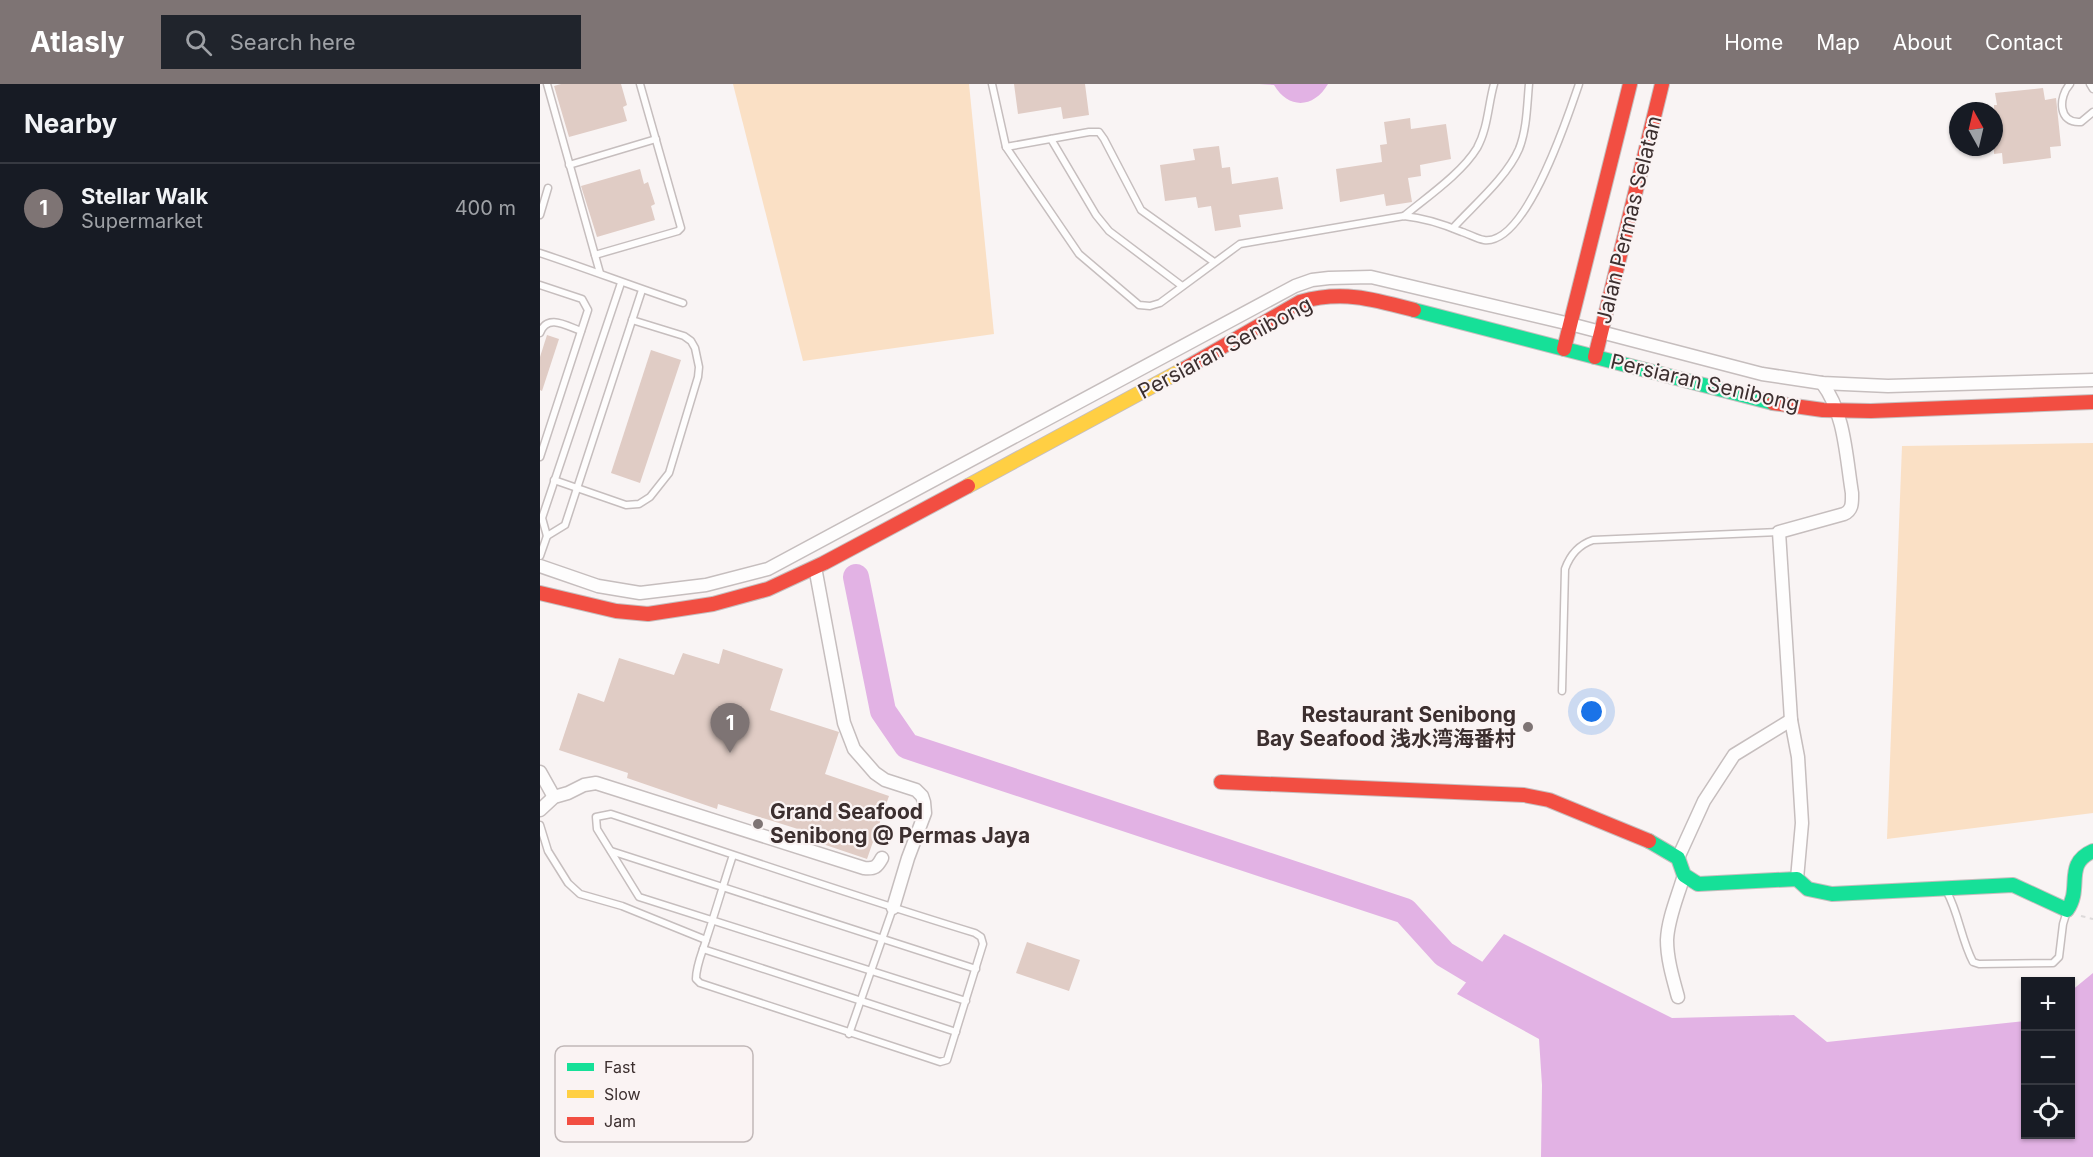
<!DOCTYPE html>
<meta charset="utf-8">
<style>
:root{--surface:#171b24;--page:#20242c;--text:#f1f3f6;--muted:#9ea1a6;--line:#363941;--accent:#7e7474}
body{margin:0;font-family:Inter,"Noto Sans SC",sans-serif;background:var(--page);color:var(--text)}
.controls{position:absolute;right:18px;bottom:18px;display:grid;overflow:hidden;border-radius:0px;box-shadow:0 2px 4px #0004}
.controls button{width:54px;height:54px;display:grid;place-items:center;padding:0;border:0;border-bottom:2px solid var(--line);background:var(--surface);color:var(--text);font:30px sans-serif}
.compass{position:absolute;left:1409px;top:18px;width:54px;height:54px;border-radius:50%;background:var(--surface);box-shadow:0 2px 4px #0004;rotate:352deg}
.you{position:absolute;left:1052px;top:628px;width:21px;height:21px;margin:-15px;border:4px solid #fff;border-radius:50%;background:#1a73e8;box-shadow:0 0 0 9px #1a73e833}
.badge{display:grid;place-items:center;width:39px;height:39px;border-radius:50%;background:var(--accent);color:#fff;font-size:20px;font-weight:700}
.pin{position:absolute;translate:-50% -50px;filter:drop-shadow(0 2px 3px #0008)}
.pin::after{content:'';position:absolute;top:32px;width:21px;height:18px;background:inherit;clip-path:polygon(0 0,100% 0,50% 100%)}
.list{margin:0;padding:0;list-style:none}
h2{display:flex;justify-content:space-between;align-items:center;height:78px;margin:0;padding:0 24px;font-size:26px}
h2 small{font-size:20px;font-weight:400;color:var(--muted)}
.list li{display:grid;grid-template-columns:39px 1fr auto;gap:18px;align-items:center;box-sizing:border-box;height:90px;padding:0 24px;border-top:2px solid var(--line)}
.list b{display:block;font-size:22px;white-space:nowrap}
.list p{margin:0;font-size:20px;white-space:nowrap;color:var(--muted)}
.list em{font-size:20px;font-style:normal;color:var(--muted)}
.icon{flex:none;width:33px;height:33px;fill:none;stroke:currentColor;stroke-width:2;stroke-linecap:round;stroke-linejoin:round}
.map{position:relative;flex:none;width:1553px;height:1073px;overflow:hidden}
header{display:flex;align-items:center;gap:36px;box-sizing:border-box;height:84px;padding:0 30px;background:var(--accent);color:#fff}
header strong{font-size:28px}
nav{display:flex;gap:33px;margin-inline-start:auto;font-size:21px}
.search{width:420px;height:54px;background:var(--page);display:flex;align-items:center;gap:15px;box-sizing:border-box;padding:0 21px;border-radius:0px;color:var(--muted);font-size:22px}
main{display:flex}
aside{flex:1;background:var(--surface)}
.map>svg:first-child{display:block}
.green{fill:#fae0c5}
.water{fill:#e2b2e4}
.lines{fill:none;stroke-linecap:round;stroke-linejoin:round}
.river{stroke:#e2b2e4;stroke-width:26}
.building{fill:#e0ccc5}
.lane-casing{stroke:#c6bebe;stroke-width:9}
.street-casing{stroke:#c6bebe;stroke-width:15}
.fast-casing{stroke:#c6bebe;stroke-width:16}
.slow-casing{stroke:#c6bebe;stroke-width:16}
.jam-casing{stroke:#c6bebe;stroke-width:16}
.path{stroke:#dddada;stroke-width:2;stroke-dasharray:4.5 4.5;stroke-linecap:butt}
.lane{stroke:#fefdfd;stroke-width:6}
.street{stroke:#fefdfd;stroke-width:12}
.fast{stroke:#16e098;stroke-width:14}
.slow{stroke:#ffcf43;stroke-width:14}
.jam{stroke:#f24e42;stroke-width:14}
.poi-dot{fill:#7e7474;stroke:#faf3f3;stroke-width:2}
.labels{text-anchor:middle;stroke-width:4.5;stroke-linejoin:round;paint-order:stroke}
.street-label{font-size:21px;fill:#3c2f2f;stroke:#faf3f3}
.poi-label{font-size:21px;font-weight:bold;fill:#3c2f2f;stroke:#faf3f3;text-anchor:end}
.key{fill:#faf3f3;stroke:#c1b8b8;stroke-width:1.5}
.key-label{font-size:16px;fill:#3c2f2f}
</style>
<header>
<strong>Atlasly</strong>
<div class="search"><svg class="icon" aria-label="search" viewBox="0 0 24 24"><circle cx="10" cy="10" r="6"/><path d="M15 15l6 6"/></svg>Search here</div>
<nav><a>Home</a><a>Map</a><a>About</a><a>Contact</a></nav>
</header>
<main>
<aside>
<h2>Nearby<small></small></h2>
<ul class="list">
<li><span class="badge">1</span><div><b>Stellar Walk</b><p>Supermarket</p></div><em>400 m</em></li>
</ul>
</aside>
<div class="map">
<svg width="1553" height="1073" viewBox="0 0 1553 1073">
<rect width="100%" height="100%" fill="#f9f4f4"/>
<g class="green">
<polygon points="193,0 429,0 454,250 263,277"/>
<polygon points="1553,359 1553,729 1347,755 1362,362"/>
</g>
<g class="water">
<path d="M719 0H788C774 24 749 26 734 1Z"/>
<polygon points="964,850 1132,934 1254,931 1287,958 1485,937 1486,1050 1530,1050 1531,907 1553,889 1553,1073 1001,1073 1002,1001 999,955 917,910"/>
</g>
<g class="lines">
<polyline class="river" points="316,493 343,627 367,662 865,827 904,870 934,888"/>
</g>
<g class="building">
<polygon points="21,0 81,0 87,21 83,23 87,37 29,53 14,2"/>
<polygon points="474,0 545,0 549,31 523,35 521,23 478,30"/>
<polygon points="1503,4 1505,16 1516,14 1521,62 1510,63 1511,74 1463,80 1462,69 1454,70 1454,21 1457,21 1455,9"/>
<polygon points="870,34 871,45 906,40 911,75 880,81 881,92 868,94 872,118 846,122 844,110 800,118 796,85 842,78 840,61 847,60 844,38"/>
<polygon points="679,62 682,84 690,83 692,100 738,93 743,125 699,131 701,143 675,147 671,122 658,124 656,113 625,117 620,81 655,76 653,65"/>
<polygon points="100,85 104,100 108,98 115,120 111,122 115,136 57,153 41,102"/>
<polygon points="7,251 19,255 2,307 0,306 0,273"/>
<polygon points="111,266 141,276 100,399 71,389"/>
<polygon points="183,565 243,585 230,626 299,648 285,690 349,712 327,775 259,752 261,746 178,720 177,725 87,694 88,689 19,666 38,609 64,618 79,574 134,591 143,569 179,580"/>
<polygon points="487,858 540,876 529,907 476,889"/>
</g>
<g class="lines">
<defs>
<g id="lane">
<polyline points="7,0 60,189"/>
<path d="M452 0 466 63 539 170 599 221 610 222 620 219 700 160 864 132C885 134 903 140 922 148 929 150 937 155 944 156 986 162 1028 32 1039 0"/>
<path d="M1530 0C1518 13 1518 40 1541 38L1553 28"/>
<polyline points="1550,0 1553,5"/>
<polyline points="511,55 556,131 569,147 642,202"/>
<polyline points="466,63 549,48 559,48 564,55 601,126 674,178"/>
<polyline points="29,81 116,55"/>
<polyline points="0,131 8,104"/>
<path d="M864 132C887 113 922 89 937 64 948 44 948 21 954 0"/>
<path d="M913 144C934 121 967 93 979 65 987 45 987 21 989 0"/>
<path d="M0 169C48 185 95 203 143 219"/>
<polyline points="55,171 138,147 141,144 100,0"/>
<polyline points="0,201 42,215 48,226 0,373"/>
<path d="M0 249C7 229 27 242 41 247"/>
<polyline points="14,396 86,421 99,420 110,413 129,389 158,293 159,283 155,264 151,257 144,252 92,236"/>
<polyline points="7,452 25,441 102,206"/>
<polyline points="0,472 7,452 2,434 81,199"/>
<path d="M1022 607 1025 485C1030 471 1038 461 1053 456L1239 448"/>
<polyline points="0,741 8,767 28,799 40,810 82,822 166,856"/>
<polyline points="71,767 436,885"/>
<path d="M193 771C184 798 176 826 167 853 163 867 156 881 156 895L160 899 388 974 400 978 407 976 443 860 441 853 435 849C313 812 192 770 71 730L56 733 57 745 99 813 426 917"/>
<path d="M1407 808C1419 830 1421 855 1433 878L1439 880 1513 879 1519 873 1523 840 1527 827"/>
<polyline points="163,865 416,948"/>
<polyline points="309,950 353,824"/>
</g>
<g id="street">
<polyline points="0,482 58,502 100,509 166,501 228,485 755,202 772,196 789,194 831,193 1030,240 1222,290 1282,299 1348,302 1553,296"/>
<polyline points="275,483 304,639 314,665 335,689 345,696 376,706 382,712 384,718 385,729 368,774 353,824"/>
<polyline points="0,688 14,713"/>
<path d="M0 726 14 713 28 709 44 701 56 699 324 784C335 785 337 783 342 774"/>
<polyline points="1138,774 1164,717 1194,671 1251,636"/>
<path d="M1257 795 1262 739 1258 673 1251 636 1239 448 1304 430C1313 426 1312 418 1312 409 1306 373 1305 329 1282 299"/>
<path d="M1138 913C1133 895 1127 875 1127 856 1128 834 1138 812 1144 791"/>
</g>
<g id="fast">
<polyline points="874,226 1233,319"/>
<path d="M1109 757 1138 774 1144 791 1158 800 1257 795 1268 805 1292 810 1473 801 1527 826C1543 804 1523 780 1553 767"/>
</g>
<polyline id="slow" points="428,402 644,285"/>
<g id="jam">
<polyline points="1024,265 1090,0"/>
<polyline points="1055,273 1122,0"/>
<path d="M644 285 760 218C802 206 833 215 874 226"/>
<polyline points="1233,319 1283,326 1331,327 1553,318"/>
<polyline points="0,509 76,527 108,530 173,520 228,505 284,479 428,402"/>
<polyline points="681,698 984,711 1009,716 1109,757"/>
</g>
</defs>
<use href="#lane" class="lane-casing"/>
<use href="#street" class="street-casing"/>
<use href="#fast" class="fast-casing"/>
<use href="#slow" class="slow-casing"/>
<use href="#jam" class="jam-casing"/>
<polyline class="path" points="1541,832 1553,835"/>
<use href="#lane" class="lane"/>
<use href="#street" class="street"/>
<use href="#fast" class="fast"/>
<use href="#slow" class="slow"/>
<use href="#jam" class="jam"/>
</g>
<g class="poi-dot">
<circle cx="988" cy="643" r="6"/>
<circle cx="218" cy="740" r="6"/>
</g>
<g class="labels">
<g class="street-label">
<text transform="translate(1089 136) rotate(-76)" y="7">Jalan Permas Selatan</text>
<text transform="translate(685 264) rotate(-28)" y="7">Persiaran Senibong</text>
<text transform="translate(1165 299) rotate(13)" y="7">Persiaran Senibong</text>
</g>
<g class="poi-label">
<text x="976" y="638">Restaurant Senibong<tspan x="976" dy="24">Bay Seafood 浅水湾海番村</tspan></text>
<text x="230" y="735" text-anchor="start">Grand Seafood<tspan x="230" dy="24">Senibong @ Permas Jaya</tspan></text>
</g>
</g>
<rect x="15" y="962" width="198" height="96" rx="9" class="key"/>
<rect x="27" y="979" width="27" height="8" fill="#16e098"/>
<rect x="27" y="1006" width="27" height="8" fill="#ffcf43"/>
<rect x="27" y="1033" width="27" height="8" fill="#f24e42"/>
<g class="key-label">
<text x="64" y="989">Fast</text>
<text x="64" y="1016">Slow</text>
<text x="64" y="1043">Jam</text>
</g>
</svg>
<div class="controls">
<button>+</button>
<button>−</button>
<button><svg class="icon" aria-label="locate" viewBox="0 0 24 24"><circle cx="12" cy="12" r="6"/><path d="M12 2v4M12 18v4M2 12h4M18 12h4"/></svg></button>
</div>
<svg class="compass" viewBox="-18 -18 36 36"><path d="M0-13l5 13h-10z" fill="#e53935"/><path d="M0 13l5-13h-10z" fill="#9ea1a6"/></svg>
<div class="you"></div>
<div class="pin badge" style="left:190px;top:669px">1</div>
</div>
</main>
